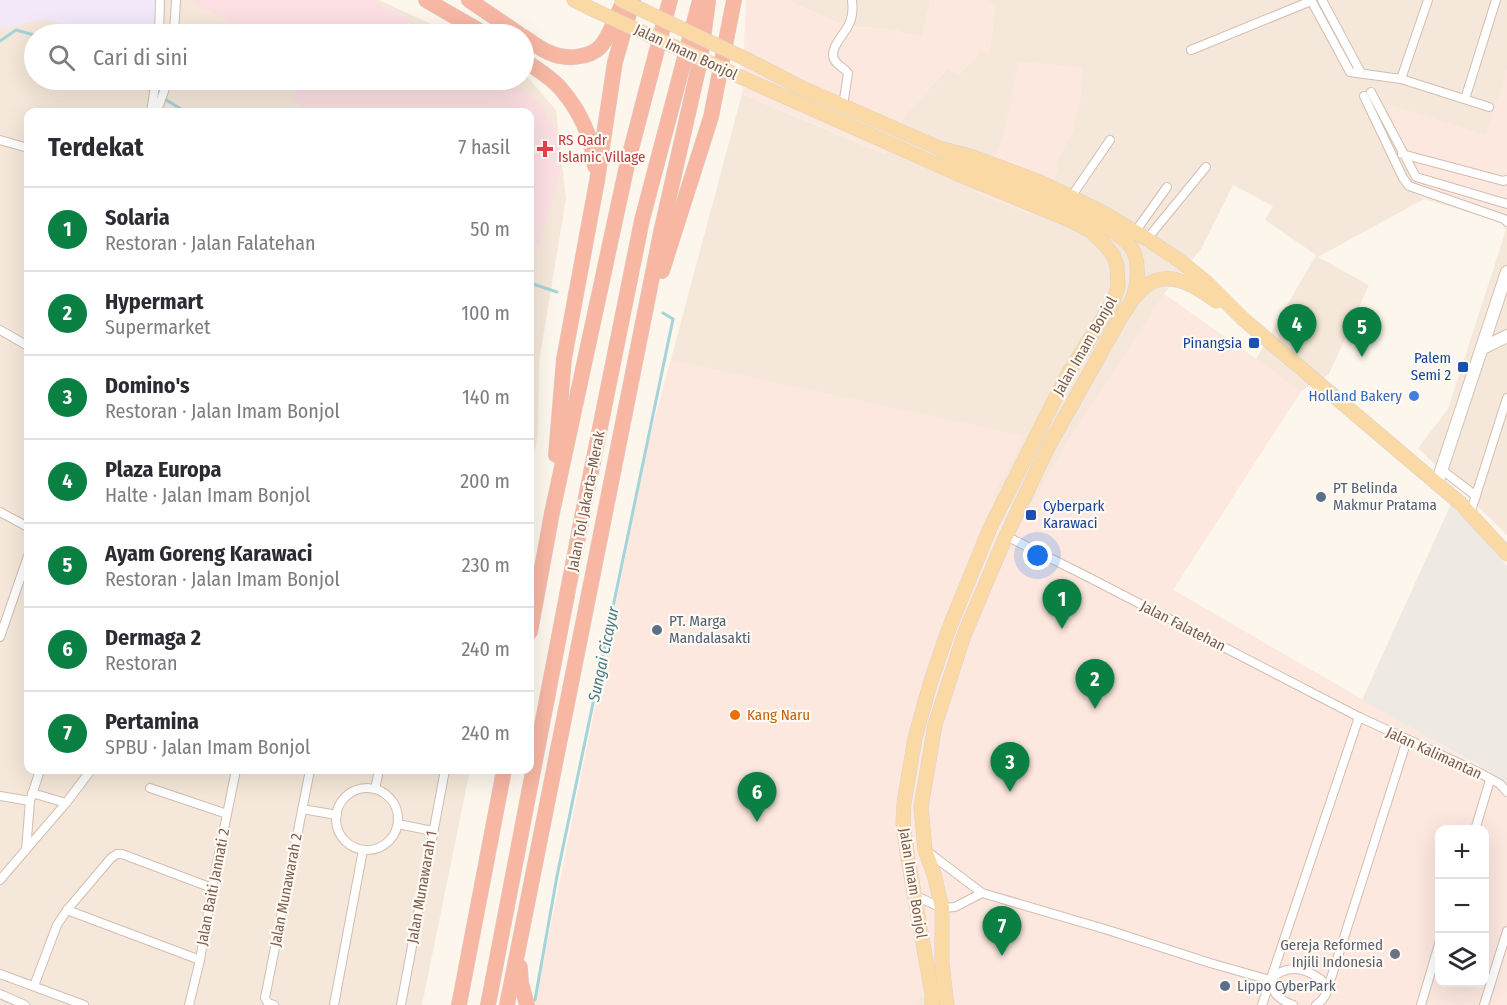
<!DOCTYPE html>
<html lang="id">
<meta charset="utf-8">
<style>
:root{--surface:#fff;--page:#f7f7f7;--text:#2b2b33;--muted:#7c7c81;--line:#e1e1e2;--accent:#0b8043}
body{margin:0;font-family:"Fira Sans Condensed",sans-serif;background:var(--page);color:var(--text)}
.controls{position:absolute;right:18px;bottom:18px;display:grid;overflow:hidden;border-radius:12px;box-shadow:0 6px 24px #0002}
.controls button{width:54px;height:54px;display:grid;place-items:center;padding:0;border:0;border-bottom:2px solid var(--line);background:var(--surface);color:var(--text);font:30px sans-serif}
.you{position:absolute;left:1038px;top:556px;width:21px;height:21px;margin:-15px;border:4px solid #fff;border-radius:50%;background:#1a73e8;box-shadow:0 0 0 9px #1a73e833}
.badge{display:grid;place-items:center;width:39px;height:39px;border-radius:50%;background:var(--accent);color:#fff;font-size:20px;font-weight:700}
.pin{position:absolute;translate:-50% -50px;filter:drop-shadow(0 2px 3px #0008)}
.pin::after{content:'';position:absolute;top:32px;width:21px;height:18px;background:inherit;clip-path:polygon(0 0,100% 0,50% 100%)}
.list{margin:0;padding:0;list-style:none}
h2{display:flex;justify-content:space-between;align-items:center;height:78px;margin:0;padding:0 24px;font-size:26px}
h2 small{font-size:20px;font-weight:400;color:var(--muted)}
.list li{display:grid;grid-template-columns:39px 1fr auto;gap:18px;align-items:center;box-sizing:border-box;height:84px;padding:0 24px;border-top:2px solid var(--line)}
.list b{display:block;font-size:22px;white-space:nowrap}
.list p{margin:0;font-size:20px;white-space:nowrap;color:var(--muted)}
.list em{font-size:20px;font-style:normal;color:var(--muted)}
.icon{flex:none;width:33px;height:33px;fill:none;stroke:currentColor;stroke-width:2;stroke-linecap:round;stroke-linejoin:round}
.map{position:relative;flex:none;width:1507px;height:1005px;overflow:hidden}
.search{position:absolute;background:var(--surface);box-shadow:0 6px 24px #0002;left:24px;top:24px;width:510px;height:66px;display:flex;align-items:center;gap:15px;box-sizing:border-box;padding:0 21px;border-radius:33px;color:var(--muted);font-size:22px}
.panel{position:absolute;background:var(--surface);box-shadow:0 6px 24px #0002;left:24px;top:108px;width:510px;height:666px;border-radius:12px}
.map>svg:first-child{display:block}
.residential{fill:#f5e8da;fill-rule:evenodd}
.commercial{fill:#fde8e0;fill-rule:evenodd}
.industrial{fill:#efe9e4}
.education{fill:#f3e8fa}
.medical{fill:#fbdfe3}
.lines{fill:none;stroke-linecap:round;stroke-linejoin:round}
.stream{stroke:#a5d3da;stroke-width:3}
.street-casing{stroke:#d1beb0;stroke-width:10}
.secondary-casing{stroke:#d6c0b0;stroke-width:14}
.primary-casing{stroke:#dad1cd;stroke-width:15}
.highway-casing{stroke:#dad1cd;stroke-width:16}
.street{stroke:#fff;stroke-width:8}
.secondary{stroke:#fff;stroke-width:12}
.primary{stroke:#fbd9a5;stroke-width:14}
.highway{stroke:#f7b7a3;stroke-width:15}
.primary-bridge-casing{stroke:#dad1cd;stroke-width:15;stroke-linecap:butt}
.primary-bridge{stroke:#fbd9a5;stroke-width:14}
.health-dot{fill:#e0444e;stroke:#fffaf3;stroke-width:2}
.transit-dot{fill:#1a4fb4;stroke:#fffaf3;stroke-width:2}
.shop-dot{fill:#3f7fe0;stroke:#fffaf3;stroke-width:2}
.service-dot{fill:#5c6f8a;stroke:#fffaf3;stroke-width:2}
.food-dot{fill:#e8710a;stroke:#fffaf3;stroke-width:2}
.worship-dot{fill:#6b7280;stroke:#fffaf3;stroke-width:2}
.labels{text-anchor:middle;stroke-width:4.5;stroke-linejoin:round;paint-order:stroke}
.street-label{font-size:15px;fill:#7a5c4d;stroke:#fffaf3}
.health-label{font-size:15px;fill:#be3a42;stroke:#fffaf3;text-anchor:start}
.transit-label{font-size:15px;fill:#164399;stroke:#fffaf3;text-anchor:end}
.shop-label{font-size:15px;fill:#366cbe;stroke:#fffaf3;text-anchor:end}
.service-label{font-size:15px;fill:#4e5e75;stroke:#fffaf3;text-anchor:start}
.food-label{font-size:15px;fill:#c56008;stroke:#fffaf3;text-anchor:start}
.worship-label{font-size:15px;fill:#5b616d;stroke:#fffaf3;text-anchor:end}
.water-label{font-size:16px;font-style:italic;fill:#437c86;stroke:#fffaf3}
</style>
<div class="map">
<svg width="1507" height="1005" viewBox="0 0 1507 1005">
<rect width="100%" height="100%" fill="#fdf6ec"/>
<g class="residential">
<polygon points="0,0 379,0 453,34 34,34 34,80 524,80 524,73 556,110 566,199 539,362 538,434 530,475 530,112 28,112 28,770 470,770 422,1005 0,1005"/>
<polygon points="787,0 931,0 922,36 878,28 849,27 833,21"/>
<path d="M987 0H1507V535L1418 448 1448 409 1506 230 1501 222 1424 199 1318 257 1369 285 1329 374 1301 391 1173 590 1507 783V1005H535L649 441 742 94 885 154 905 115 947 69 959 75 981 50 989 53V3ZM1011 103 1073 130 1056 162 977 193 1002 142ZM1233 185 1273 206 1265 220 1316 255 1256 359 1164 294 1201 249ZM1440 830H1484V982H1440Z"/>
</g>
<g class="commercial">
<polygon points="746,0 787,0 833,21 849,27 878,28 922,36 931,0 987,0 989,3 996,7 989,54 981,51 959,75 947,69 905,115 886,154 742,94"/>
<polygon points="1018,62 1083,67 1081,96 1073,130 1056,162 1059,166 1054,178 1028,214 977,193 1002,142"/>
<polygon points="1507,69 1507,223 1416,195 1387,104 1486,135"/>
<path d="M1164 294 1301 391 1173 590 1507 783V1005H949L919 996 918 1005H535L649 441 671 360 1025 436 992 498 1026 515 1065 445ZM1440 830H1484V982H1440Z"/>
</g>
<polygon class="industrial" points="1452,502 1507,566 1507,783 1485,769 1362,700"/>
<polygon class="education" points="0,0 156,0 158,34 109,34 42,19 0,29"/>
<g class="medical">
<polygon points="195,0 372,0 437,34 255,34 194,3"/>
<polygon points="302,80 512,80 538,102 558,133 562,164 540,243 530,248 530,112 311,112 292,100"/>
</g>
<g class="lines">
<g class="stream">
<polyline points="0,41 16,30 34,35"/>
<polyline points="133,80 152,91"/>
<polyline points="163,98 186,112"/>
<polyline points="530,283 557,292"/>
<polyline points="535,1000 557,876 673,319 663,313"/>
</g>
<defs>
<g id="street">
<polyline points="1311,0 1350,72 1401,79 1489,107"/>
<polyline points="1322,0 1361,73"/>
<polyline points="159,34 160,0"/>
<polyline points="174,34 176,0"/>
<polyline points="1191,50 1311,1"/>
<polyline points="1401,79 1428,0"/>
<polyline points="1371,92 1416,177 1507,204"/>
<polyline points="1364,96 1403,178 1409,186 1504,219 1507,222"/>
<polyline points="1465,99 1496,0"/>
<path d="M843 106 848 73C844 67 837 66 834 59 829 48 845 34 849 24 853 16 853 8 852 0"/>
<polyline points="151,112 156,80"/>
<polyline points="154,112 158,108 168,80"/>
<polyline points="0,140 28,148"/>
<polyline points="1402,154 1496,179 1503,181 1507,180"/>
<polyline points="1071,197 1110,140"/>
<polyline points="1135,232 1167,187"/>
<polyline points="1147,239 1206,167"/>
<polyline points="0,330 28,346"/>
<polyline points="1442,470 1476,496"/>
<polyline points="0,512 28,527"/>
<polyline points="1470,514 1507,398"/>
<polyline points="1006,536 1086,576 1359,717 1478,772 1500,784 1507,792"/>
<polyline points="0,637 28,556"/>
<polyline points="150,788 227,814"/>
<circle cx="367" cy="819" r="31"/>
<polyline points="375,789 379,770"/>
<polyline points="32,793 66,803"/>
<polyline points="0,796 30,801"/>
<polyline points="302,809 337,815"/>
<polyline points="398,824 433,831"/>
<polyline points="1475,830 1490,780"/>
<polyline points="26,850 30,801 40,770"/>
<polyline points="928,852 982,893 1108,930 1210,963 1270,980"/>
<polyline points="0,880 66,803 91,770"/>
<polyline points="914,895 942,908 955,907 982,893"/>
<polyline points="67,910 200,960"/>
<polyline points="0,974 84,1005"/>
<path d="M1270 980C1282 968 1297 966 1312 974 1316 976 1322 979 1324 983 1325 986 1325 990 1325 993"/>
<path d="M1270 981C1273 994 1280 1000 1293 1005"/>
<polyline points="34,986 57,925 67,910 111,858 117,854 122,854 212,888"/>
<polyline points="0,994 25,1005"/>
<polyline points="189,1005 200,960 212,888 236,770"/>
<polyline points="274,1005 268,1003 265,998 310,770"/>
<polyline points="334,1005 363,850"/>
<polyline points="401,1005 445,770"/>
<polyline points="1262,1005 1359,717"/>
<polyline points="1316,1005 1322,1000 1326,994 1407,740"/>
<polyline points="1421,1005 1440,941"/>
<polyline points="1484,1005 1507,931"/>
</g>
<g id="secondary">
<polyline points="1483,348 1507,336"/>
<polyline points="1437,483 1507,272"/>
</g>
<g id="primary">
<polyline points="574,0 594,10"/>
<polyline points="750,61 798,86 939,148 970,156 1040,182 1100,211 1147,239 1180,261 1205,281 1243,319 1460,503 1507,554"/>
<polyline points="743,78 958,174 1072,221 1091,231 1106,246 1113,255 1117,265 1118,287 1113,302 1066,377 990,528 948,631 930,684 915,738 904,803 903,822 908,859 932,994 932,1005"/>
<path d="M939 148C948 154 957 161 967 165 1000 179 1121 222 1134 252 1139 265 1138 284 1133 297 1131 304 1125 311 1121 317L1048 447 1006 536 964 635 935 725 921 807 925 850 934 874 942 908V964L947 1005"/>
<path d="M1133 299C1137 294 1142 288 1147 285 1170 269 1197 287 1216 301"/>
</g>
<g id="highway">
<polyline points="426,0 485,34"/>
<polyline points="469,0 519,34"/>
<path d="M524 37C531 42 539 48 548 52 564 60 589 59 601 46 610 35 615 20 621 7"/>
<path d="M524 60C536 69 551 77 561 89 580 111 592 138 595 166"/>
<polyline points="662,271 711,117 734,0"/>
<polyline points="556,455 564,359 597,181 615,62 633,0"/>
<polyline points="530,632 552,513 627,165 670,0"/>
<polyline points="520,967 521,983 527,1005"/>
<polyline points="459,1005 504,770"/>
<polyline points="488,1005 583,512 642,220 700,0"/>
<polyline points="507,1005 661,232 700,61 708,2"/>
</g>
</defs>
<use href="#street" class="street-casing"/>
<use href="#secondary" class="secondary-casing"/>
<use href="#primary" class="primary-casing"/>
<use href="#highway" class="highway-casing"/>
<use href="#street" class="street"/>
<use href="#secondary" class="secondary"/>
<use href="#primary" class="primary"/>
<use href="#highway" class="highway"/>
<defs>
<g id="primary-bridge">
<polyline points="621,0 750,61"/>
<polyline points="594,10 743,78"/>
</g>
</defs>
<use href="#primary-bridge" class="primary-bridge-casing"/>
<use href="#primary-bridge" class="primary-bridge"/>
</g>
<path class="health-dot" d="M542 140h6v6h6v6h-6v6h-6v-6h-6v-6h6z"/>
<g class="transit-dot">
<rect x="1248" y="337" width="12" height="12" rx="3"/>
<rect x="1457" y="361" width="12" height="12" rx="3"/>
<rect x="1025" y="509" width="12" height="12" rx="3"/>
</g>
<circle class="shop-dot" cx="1414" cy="396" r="6"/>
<g class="service-dot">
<circle cx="1321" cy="497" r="6"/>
<circle cx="657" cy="630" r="6"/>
<circle cx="1225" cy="986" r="6"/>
</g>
<circle class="food-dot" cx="735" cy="715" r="6"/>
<circle class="worship-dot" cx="1395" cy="954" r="6"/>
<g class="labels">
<g class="street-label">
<text transform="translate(686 52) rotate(25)" y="5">Jalan Imam Bonjol</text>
<text transform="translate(1085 346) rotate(-60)" y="5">Jalan Imam Bonjol</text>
<text transform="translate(586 501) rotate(-79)" y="5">Jalan Tol Jakarta–Merak</text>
<text transform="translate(1183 626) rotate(27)" y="5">Jalan Falatehan</text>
<text transform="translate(1434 753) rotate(25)" y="5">Jalan Kalimantan</text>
<text transform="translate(913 883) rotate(81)" y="5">Jalan Imam Bonjol</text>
<text transform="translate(213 887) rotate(-79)" y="5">Jalan Baiti Jannati 2</text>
<text transform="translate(422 887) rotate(-80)" y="5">Jalan Munawarah 1</text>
<text transform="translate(286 890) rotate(-79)" y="5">Jalan Munawarah 2</text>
</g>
<g class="health-label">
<text x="558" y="145">RS Qadr<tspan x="558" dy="17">Islamic Village</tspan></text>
</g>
<g class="transit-label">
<text x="1242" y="348">Pinangsia</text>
<text x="1451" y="363">Palem<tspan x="1451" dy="17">Semi 2</tspan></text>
<text x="1043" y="511" text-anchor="start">Cyberpark<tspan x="1043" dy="17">Karawaci</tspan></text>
</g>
<g class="shop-label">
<text x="1402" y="401">Holland Bakery</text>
</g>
<g class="service-label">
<text x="1333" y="493">PT Belinda<tspan x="1333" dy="17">Makmur Pratama</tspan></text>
<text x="669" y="626">PT. Marga<tspan x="669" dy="17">Mandalasakti</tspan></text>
<text x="1237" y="991">Lippo CyberPark</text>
</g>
<g class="food-label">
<text x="747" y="720">Kang Naru</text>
</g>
<g class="worship-label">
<text x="1383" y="950">Gereja Reformed<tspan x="1383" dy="17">Injili Indonesia</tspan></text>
</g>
<g class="water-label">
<text transform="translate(603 654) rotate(-78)" y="6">Sungai Cicayur</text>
</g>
</g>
</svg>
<div class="controls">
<button>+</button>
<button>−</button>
<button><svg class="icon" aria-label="layers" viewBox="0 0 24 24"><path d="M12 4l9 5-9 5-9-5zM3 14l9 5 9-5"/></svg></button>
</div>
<div class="you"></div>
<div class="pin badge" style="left:1062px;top:629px">1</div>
<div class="pin badge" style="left:1095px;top:709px">2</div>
<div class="pin badge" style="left:1010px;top:792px">3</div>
<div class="pin badge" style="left:1297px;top:354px">4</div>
<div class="pin badge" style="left:1362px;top:357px">5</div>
<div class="pin badge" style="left:757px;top:822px">6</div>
<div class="pin badge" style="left:1002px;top:956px">7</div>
<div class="search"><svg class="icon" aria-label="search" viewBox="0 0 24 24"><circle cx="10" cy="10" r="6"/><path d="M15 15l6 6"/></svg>Cari di sini</div>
<section class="panel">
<h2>Terdekat<small>7 hasil</small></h2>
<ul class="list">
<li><span class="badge">1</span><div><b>Solaria</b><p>Restoran · Jalan Falatehan</p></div><em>50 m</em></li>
<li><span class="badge">2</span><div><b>Hypermart</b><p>Supermarket</p></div><em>100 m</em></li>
<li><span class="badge">3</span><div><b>Domino's</b><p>Restoran · Jalan Imam Bonjol</p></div><em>140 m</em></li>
<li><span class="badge">4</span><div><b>Plaza Europa</b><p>Halte · Jalan Imam Bonjol</p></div><em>200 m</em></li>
<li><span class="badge">5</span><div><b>Ayam Goreng Karawaci</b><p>Restoran · Jalan Imam Bonjol</p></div><em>230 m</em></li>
<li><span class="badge">6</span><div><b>Dermaga 2</b><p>Restoran</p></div><em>240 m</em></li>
<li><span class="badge">7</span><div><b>Pertamina</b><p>SPBU · Jalan Imam Bonjol</p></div><em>240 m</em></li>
</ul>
</section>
</div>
